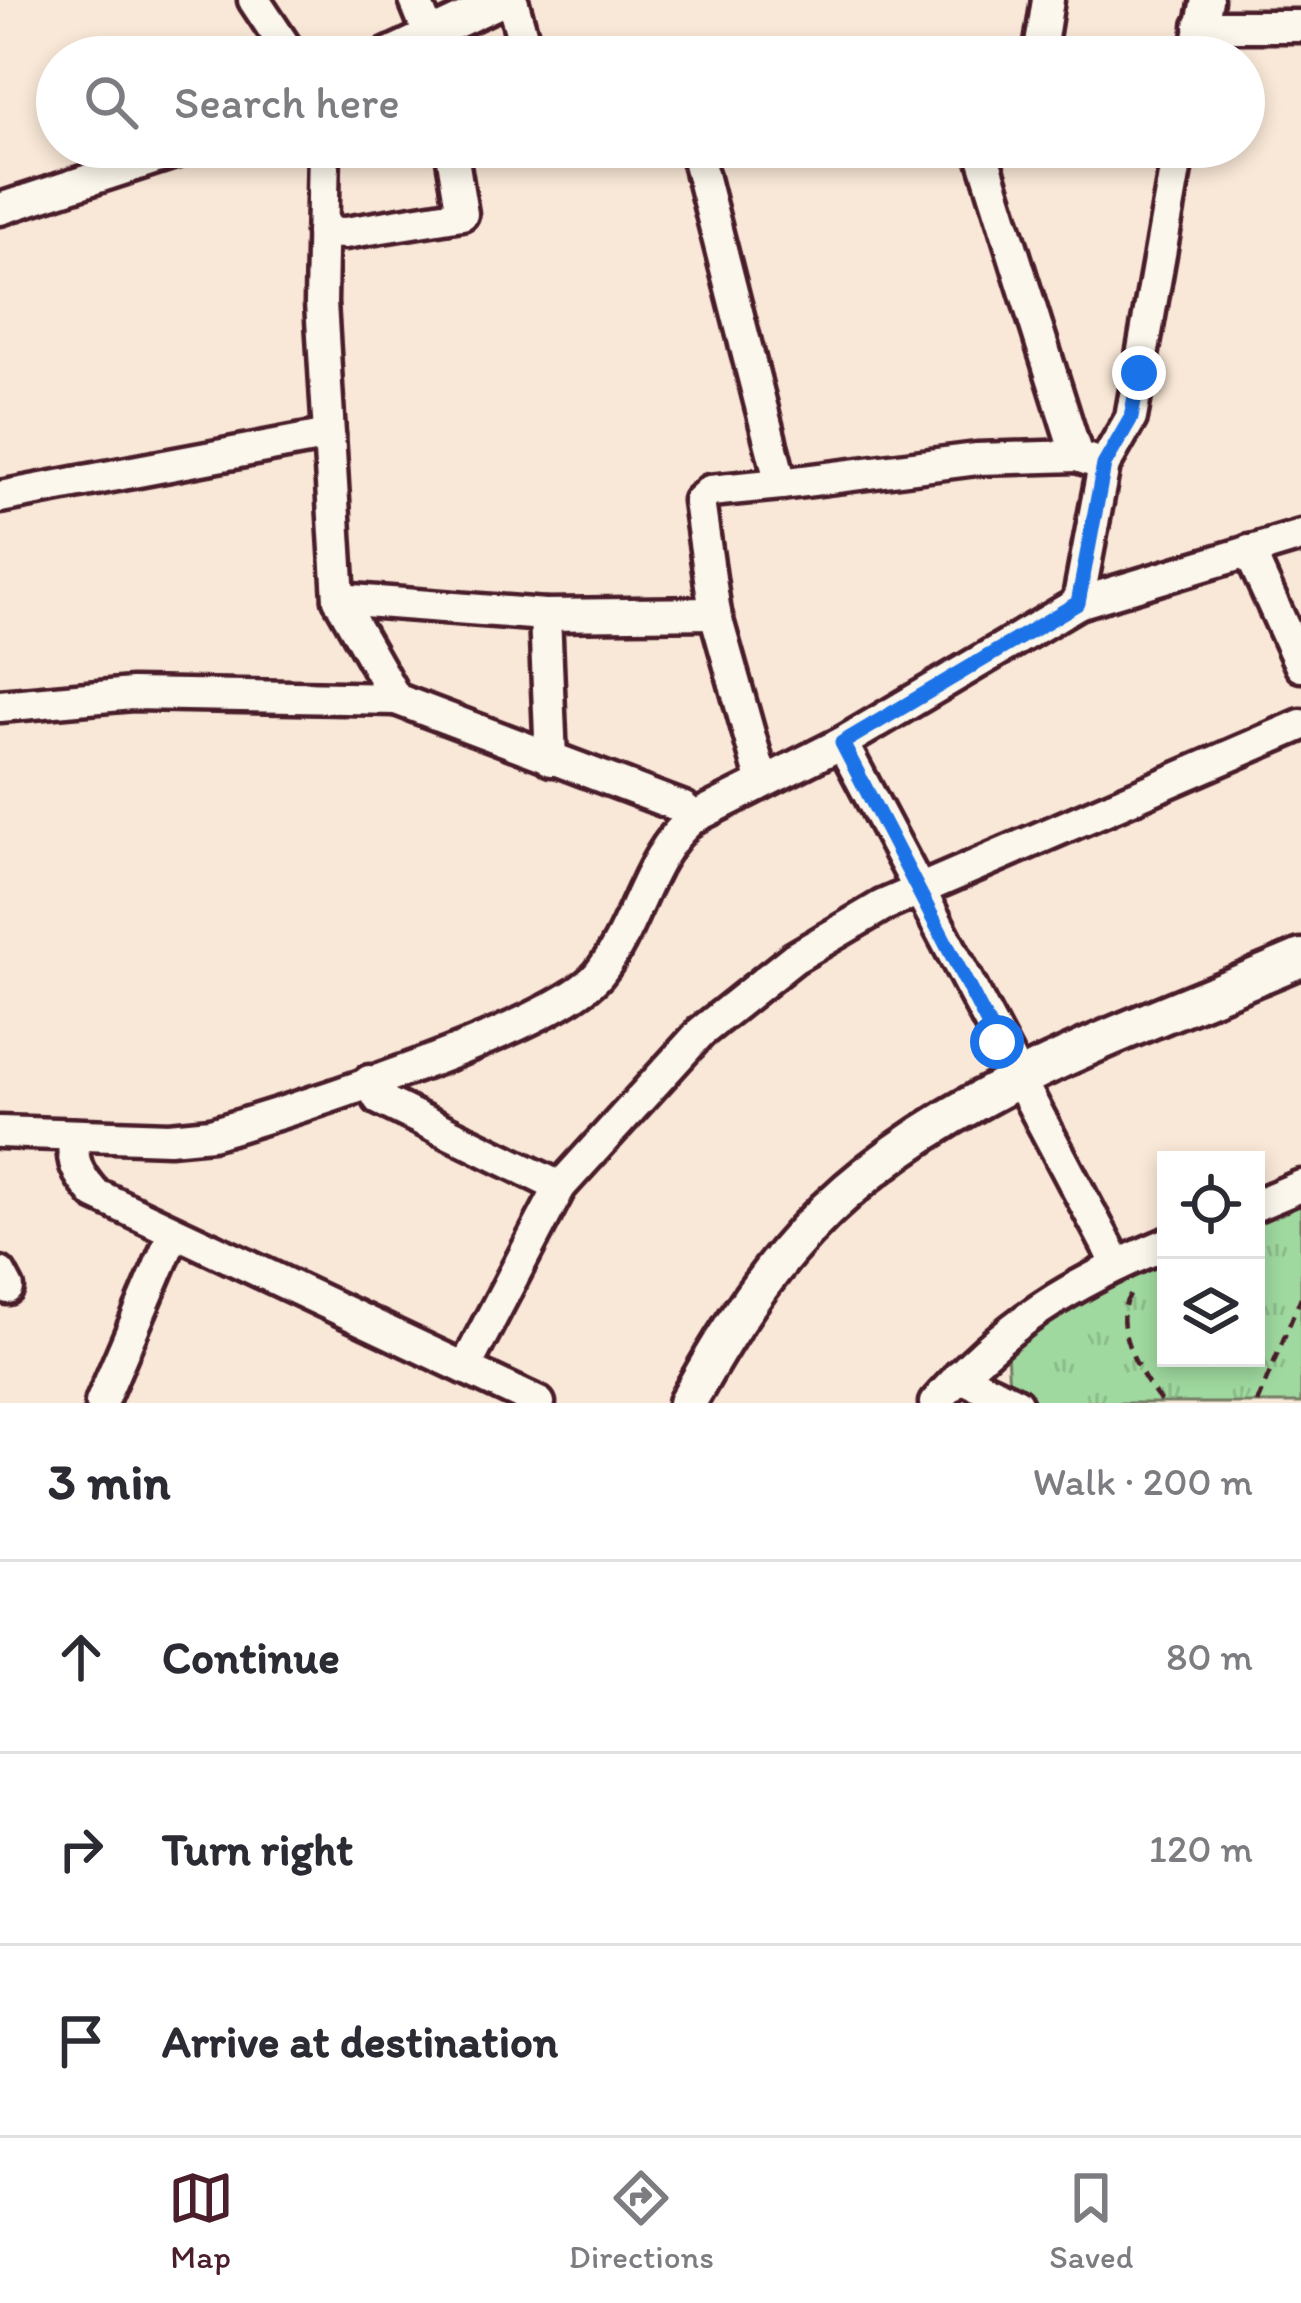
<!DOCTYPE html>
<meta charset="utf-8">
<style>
:root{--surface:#fff;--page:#f2f2f3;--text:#2b2b33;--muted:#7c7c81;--line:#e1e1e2;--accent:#4a1f2b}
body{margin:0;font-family:Itim,sans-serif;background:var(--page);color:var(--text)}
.controls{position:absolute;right:36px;bottom:36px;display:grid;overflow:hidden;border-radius:0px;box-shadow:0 6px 18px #0003}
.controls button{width:108px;height:108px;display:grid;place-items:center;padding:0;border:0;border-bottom:3px solid var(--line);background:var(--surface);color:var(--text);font:60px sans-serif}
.stop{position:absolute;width:36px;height:36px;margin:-27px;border:9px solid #1a73e8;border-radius:50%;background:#fff}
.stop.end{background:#1a73e8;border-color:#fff;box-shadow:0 3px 12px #0008}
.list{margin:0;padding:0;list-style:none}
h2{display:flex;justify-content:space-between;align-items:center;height:156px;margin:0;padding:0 48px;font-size:51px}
h2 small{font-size:39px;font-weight:400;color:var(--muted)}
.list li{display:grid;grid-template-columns:78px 1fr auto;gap:36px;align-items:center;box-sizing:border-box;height:192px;padding:0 48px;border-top:3px solid var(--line)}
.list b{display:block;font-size:45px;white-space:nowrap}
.list em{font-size:39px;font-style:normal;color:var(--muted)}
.icon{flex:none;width:66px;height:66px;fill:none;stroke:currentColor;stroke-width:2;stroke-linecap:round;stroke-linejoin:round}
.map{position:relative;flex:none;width:1301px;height:1403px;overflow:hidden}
.search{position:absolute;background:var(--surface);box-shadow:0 6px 18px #0003;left:36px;right:36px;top:36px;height:132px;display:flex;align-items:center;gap:30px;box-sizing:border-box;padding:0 42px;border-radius:66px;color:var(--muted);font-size:45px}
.sheet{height:732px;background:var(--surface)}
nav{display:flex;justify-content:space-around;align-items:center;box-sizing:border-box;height:168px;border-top:3px solid var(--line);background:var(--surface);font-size:33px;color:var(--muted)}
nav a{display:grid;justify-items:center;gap:6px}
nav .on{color:var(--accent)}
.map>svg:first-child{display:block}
.grass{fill:url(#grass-tufts);stroke:#747c65;stroke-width:3}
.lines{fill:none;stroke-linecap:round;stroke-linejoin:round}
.minor-casing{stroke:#4a1f2b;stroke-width:39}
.tertiary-casing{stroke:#4a1f2b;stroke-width:45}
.path{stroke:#4a1f2b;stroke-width:4.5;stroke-dasharray:12 9;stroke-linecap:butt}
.minor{stroke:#fbf7ec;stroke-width:30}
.tertiary{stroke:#fbf7ec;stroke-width:36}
.route{stroke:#1a73e8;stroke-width:15}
</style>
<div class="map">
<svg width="1301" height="1403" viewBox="0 0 1301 1403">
<defs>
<pattern id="grass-tufts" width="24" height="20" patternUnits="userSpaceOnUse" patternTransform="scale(3)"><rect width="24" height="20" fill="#9fd99f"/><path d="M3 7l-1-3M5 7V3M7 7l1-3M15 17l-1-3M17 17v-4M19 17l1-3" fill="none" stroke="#8aba89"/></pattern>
</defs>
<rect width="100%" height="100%" fill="#f9e8d7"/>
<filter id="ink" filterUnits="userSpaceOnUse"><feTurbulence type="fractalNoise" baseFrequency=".00833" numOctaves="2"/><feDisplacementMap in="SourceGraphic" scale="24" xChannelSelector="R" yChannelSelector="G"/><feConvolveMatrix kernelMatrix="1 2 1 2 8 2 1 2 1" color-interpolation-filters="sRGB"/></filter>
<g filter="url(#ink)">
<polygon class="grass" points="1301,1198 1301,1403 1037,1403 1009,1390 1007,1350 1042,1320 1166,1256 1166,1358 1256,1358 1256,1217"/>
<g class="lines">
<defs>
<g id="minor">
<polyline points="254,0 292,57"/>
<polyline points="415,0 438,57"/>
<polyline points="512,0 528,57"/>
<polyline points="1200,26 1301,26"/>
<polyline points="382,57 504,0"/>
<polyline points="1039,57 1048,0"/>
<polyline points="1195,57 1207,0"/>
<polyline points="324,147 321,303 339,599 396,699 684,808 693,818"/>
<polyline points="695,147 781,484 710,491 699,501 715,613 762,780"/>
<polyline points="980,147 1077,456 1104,465 1078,603"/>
<polyline points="0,209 190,147"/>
<polyline points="322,232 345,233 462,214 451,147"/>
<polyline points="1104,465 1131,418 1179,147"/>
<polyline points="781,484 977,459 1077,456"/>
<polyline points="0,497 329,435"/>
<polyline points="1249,551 1301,666"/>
<polyline points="339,599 545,615 715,613"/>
<polyline points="545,615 551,760"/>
<polyline points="0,706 132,694 396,699"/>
<polyline points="842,743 1117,1264"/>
<polyline points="369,1081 379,1099 560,1187 465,1368"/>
<path d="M0 1132 169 1138 211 1134C287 1112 555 1028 599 974 637 926 646 857 693 818L842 743 1078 603 1301 536"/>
<path d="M74 1135C71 1162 77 1174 95 1194L539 1403"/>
<polyline points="560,1187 701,1032 794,958 882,906 1301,725"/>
<polyline points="1256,1205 1301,1186"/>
<polyline points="0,1273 8,1288"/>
<polyline points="959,1376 1016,1403"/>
<polyline points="101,1403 174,1232"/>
<path d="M935 1403C1004 1324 1070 1284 1166 1244"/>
</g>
<path id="tertiary" d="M687 1403C717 1349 748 1298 788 1251 917 1097 1123 1035 1301 958"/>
</defs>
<use href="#minor" class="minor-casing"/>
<use href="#tertiary" class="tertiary-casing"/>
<g class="path">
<path d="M1130 1295C1109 1324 1142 1379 1162 1403"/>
<polyline points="1257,1403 1301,1297"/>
</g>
<use href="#minor" class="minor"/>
<use href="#tertiary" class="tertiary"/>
</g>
</g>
<g class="lines" filter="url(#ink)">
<polyline class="route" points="997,1042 842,743 1078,603 1104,465 1131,418 1139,373"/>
</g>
</svg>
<div class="controls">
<button><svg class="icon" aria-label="locate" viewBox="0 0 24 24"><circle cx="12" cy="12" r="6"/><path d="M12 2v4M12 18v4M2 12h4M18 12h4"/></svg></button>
<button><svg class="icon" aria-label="layers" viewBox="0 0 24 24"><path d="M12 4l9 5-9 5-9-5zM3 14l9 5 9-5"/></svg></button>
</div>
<div class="stop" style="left:997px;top:1042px"></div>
<div class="stop end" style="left:1139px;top:373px"></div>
<div class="search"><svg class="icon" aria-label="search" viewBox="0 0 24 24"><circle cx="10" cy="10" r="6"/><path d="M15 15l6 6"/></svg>Search here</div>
</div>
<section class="sheet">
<h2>3 min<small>Walk · 200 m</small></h2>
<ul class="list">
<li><svg class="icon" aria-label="ahead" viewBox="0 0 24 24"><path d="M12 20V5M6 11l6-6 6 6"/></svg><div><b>Continue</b></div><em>80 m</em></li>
<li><svg class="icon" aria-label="right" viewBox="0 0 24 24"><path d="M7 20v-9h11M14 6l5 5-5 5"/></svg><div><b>Turn right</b></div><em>120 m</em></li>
<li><svg class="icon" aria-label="arrive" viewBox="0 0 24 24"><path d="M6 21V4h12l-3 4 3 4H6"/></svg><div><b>Arrive at destination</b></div></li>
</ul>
</section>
<nav>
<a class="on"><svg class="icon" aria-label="map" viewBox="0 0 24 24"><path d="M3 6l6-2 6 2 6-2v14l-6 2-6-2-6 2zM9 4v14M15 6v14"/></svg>Map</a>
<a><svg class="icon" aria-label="directions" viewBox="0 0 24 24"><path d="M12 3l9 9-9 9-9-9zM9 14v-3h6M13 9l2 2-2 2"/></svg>Directions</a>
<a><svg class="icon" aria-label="saved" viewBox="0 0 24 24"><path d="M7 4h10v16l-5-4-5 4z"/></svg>Saved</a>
</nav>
